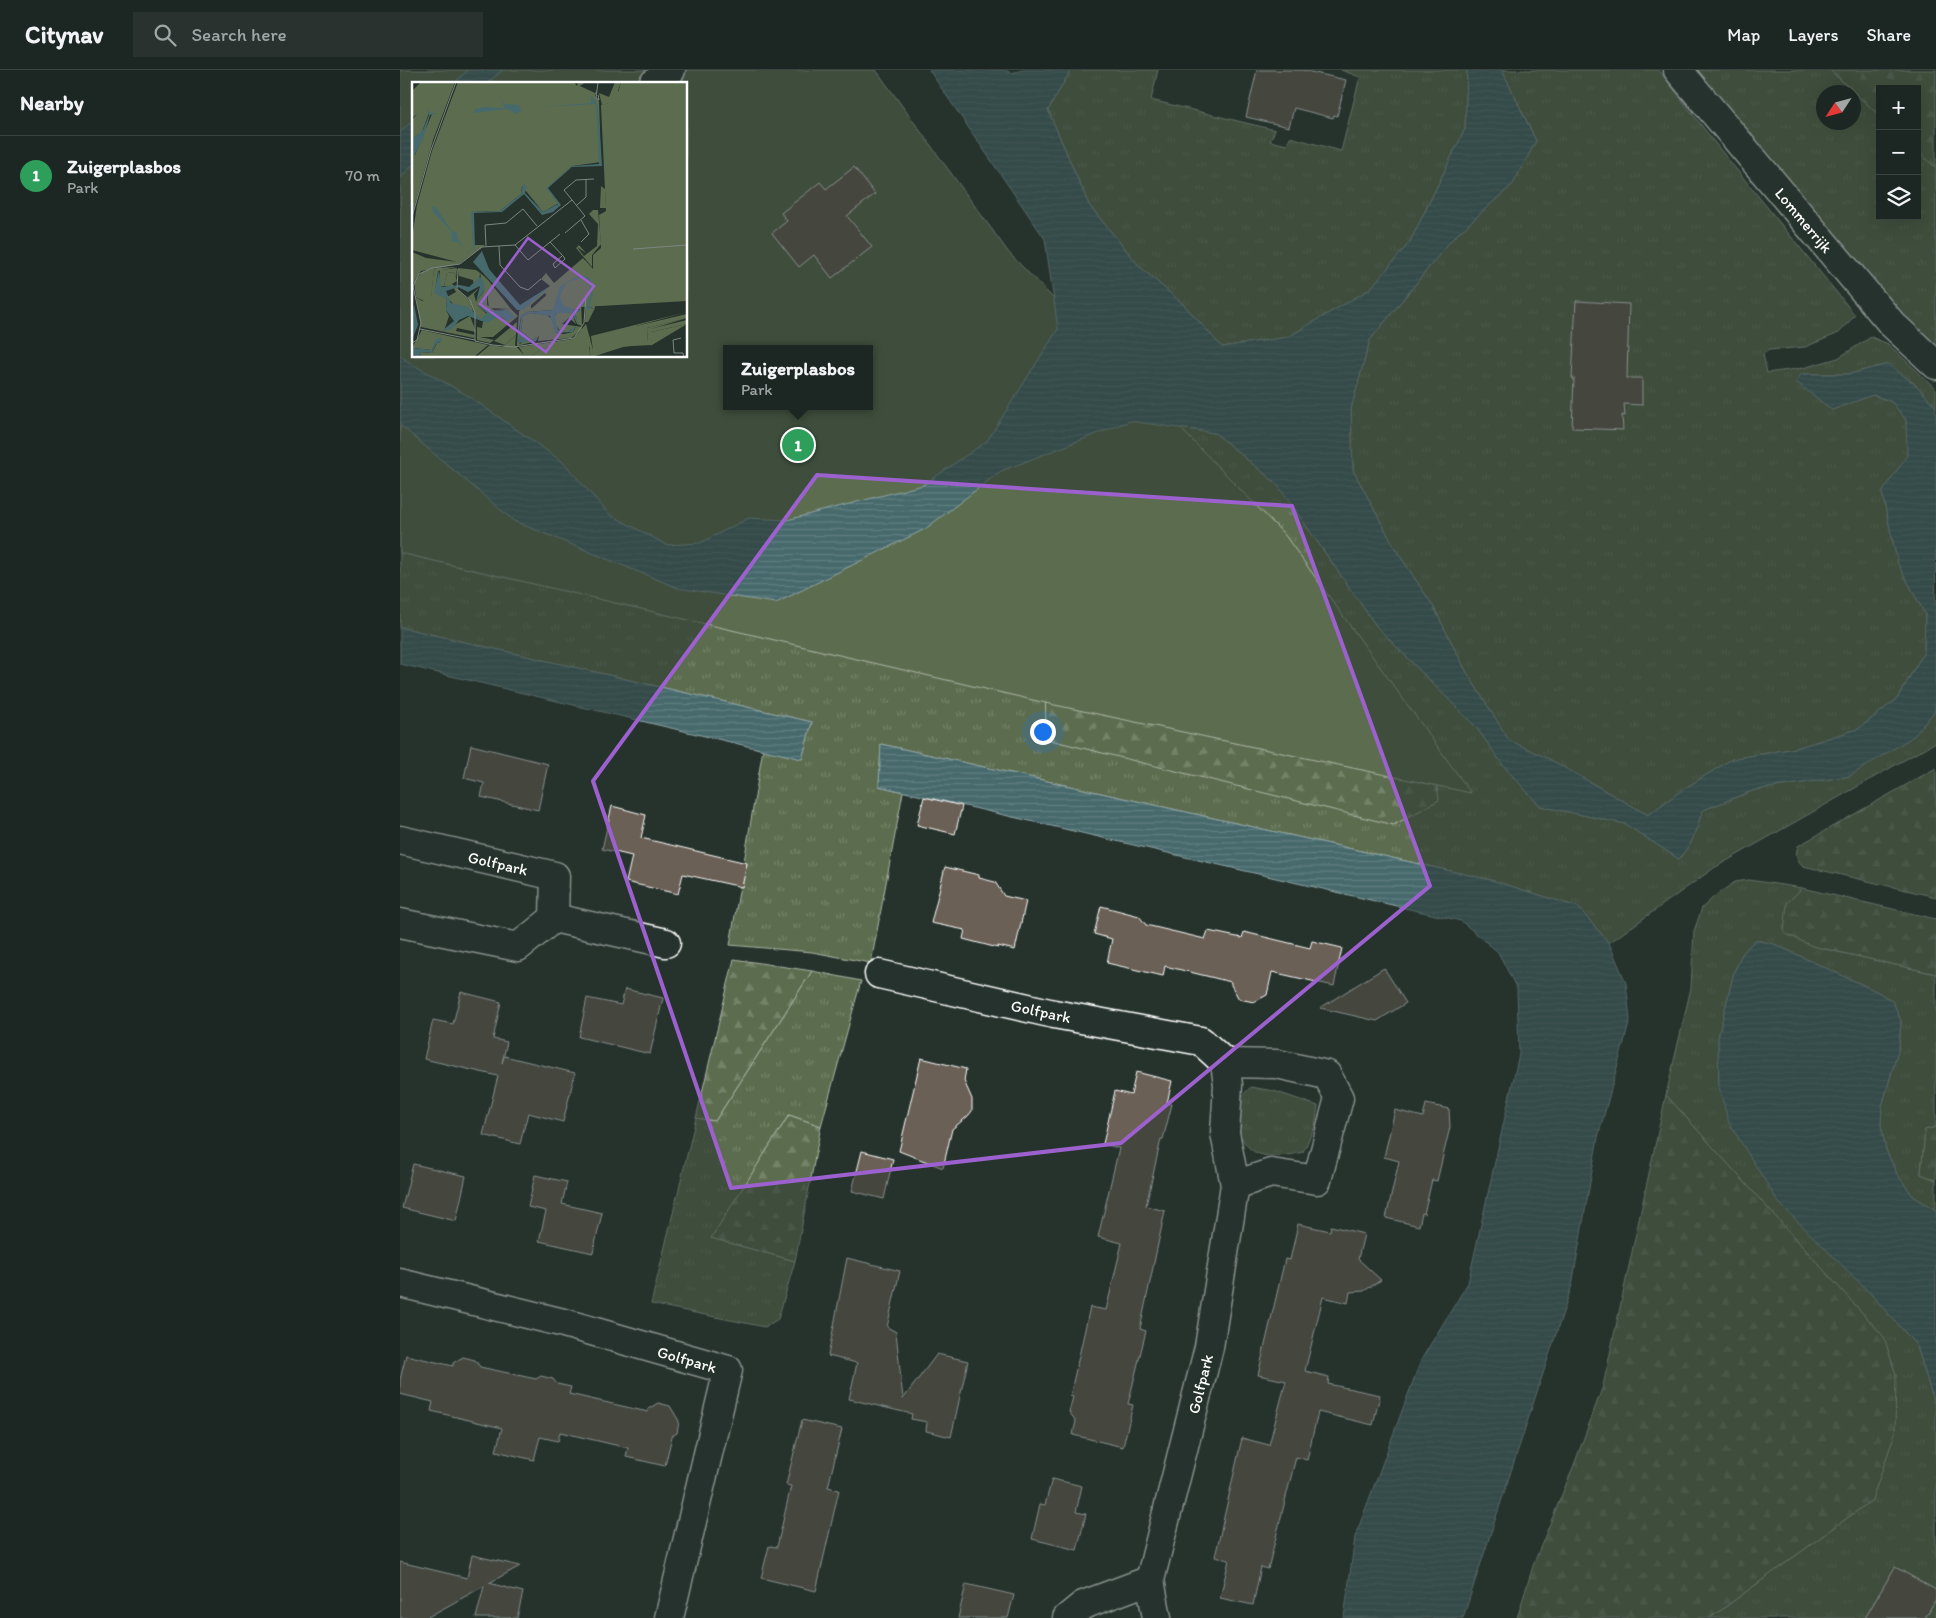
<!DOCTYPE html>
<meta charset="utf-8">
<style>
:root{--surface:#1c2622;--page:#29322f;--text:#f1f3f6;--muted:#a0a5a5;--line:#3a4340;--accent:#8c9099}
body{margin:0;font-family:Itim,sans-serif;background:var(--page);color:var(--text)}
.controls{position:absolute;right:15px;top:15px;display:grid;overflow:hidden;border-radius:0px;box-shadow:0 5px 20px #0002}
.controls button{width:45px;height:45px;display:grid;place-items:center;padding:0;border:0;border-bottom:1px solid var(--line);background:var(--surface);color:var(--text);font:25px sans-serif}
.compass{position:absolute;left:1416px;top:15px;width:45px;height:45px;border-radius:50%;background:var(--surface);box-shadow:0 5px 20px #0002;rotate:234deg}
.you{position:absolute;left:642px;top:661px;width:18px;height:18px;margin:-12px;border:4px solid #fff;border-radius:50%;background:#1a73e8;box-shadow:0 0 0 8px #1a73e833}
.badge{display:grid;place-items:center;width:32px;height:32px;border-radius:50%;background:var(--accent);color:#fff;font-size:16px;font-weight:700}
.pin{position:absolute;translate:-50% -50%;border:2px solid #fff;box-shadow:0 1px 5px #0006}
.popup{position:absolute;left:323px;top:275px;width:150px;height:65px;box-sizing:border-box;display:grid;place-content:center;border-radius:0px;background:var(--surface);filter:drop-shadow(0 1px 4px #0005);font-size:16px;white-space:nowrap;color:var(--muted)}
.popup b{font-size:19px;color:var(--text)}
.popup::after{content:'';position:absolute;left:50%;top:100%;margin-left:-10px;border:10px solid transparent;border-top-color:var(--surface)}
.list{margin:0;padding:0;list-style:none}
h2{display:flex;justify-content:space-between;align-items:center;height:65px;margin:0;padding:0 20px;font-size:21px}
h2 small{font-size:16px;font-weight:400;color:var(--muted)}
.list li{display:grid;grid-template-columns:32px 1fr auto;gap:15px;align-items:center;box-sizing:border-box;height:80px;padding:0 20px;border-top:1px solid var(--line)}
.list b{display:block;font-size:19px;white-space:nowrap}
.list p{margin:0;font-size:16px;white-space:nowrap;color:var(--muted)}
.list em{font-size:16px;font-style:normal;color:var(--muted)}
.icon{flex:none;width:28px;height:28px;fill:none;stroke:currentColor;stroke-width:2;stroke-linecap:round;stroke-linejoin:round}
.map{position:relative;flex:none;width:1536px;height:1548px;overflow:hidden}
header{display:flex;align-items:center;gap:30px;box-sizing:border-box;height:70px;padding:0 25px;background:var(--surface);border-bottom:1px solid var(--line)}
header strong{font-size:24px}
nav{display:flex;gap:28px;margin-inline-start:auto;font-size:18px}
.search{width:350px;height:45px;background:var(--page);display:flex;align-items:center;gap:12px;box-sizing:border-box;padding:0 18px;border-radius:0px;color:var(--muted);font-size:19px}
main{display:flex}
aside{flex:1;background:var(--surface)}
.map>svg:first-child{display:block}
.grass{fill:url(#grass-tufts);stroke:#aeb6a7;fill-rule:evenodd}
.forest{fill:url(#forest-firs);stroke:#aeb6a7}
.green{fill:#5c6d4f;stroke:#aeb6a7;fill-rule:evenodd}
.water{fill:url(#water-rules);stroke:#90a5a7}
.building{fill:#6b6055;stroke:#fff}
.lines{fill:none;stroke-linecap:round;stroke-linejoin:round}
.minor-casing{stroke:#fff;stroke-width:31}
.minor{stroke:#26332d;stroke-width:28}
.marked{fill:none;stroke:#9c61cf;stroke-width:4;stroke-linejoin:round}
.labels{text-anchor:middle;stroke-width:4;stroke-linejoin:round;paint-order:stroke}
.street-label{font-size:16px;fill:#fff;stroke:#26332d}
.inset-road{fill:none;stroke:#7d8581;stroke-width:1}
.view{fill:#9c61cf;fill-opacity:0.15;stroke:#9c61cf;stroke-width:2.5}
.inset-edge{fill:none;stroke:#fff;stroke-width:2.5}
</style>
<header>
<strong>Citynav</strong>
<div class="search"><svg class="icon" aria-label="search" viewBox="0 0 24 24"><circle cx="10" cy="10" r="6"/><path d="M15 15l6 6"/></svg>Search here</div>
<nav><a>Map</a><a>Layers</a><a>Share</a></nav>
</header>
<main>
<aside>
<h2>Nearby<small></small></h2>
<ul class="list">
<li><span class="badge" style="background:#2e9e5b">1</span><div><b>Zuigerplasbos</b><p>Park</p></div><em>70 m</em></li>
</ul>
</aside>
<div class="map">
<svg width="1536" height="1548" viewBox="0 0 1536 1548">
<defs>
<pattern id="grass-tufts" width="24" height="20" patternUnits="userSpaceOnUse" patternTransform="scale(1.25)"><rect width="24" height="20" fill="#5c6d4f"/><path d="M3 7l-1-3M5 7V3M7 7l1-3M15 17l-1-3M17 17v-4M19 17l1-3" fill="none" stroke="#748369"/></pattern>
<pattern id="forest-firs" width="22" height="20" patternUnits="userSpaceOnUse" patternTransform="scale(1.25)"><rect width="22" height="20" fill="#5c6d4f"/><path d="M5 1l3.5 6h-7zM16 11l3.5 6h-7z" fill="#748369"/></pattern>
<pattern id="water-rules" width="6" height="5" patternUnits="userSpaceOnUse" patternTransform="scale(1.25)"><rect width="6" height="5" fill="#46696c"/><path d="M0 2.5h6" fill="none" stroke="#628082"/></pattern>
</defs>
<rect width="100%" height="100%" fill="#26332d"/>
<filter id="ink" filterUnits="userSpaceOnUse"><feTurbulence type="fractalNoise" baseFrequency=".02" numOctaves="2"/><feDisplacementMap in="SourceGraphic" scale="10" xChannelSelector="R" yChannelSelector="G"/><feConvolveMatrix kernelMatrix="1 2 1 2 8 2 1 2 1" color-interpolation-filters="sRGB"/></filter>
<g filter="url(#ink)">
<g class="grass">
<polygon points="671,0 758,0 751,30 875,60 870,71 887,75 890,67 941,81 960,7 941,0 1067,0 1065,59 1010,172 970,219 888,267 822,277 785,236 740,197 689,135 648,40"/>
<polygon points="1102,0 1259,0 1318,77 1455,245 1439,263 1405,277 1369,280 1363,284 1367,303 1403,298 1438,288 1471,267 1488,274 1536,319 1536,337 1516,315 1488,294 1449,304 1401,304 1432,340 1472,325 1492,332 1506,350 1508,385 1482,423 1498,494 1525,544 1524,582 1497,629 1458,659 1396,678 1332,689 1282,720 1248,745 1151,690 1109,671 1066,601 1033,536 996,480 953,400 951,339 970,270 1052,169 1113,114 1136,71"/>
<path d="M1296 0H1430L1480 46V146H1517V80L1536 98V284L1497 245ZM1424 22H1454V52H1424Z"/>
<polygon points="730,351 815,363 877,414 977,557 1076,657 1103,695 1140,736 1225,754 1279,789 1291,773 1303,740 1355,720 1450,706 1535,641 1536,636 1536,672 1314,798 1209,873 1178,837 1091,810 481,674 479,716 503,722 471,893 412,882 330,875 363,679 402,689 412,652 0,557 0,355"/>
<polygon points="1349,810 1402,818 1387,833 1412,876 1536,904 1536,1057 1525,1060 1521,1104 1536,1110 1536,1140 1513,1126 1497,1104 1486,1080 1481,1055 1482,1036 1499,977 1501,951 1493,932 1478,922 1374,874 1355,870 1342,884 1334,902 1318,968 1319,1017 1471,1224 1517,1276 1536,1339 1536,1548 1310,1548 1472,1430 1496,1306 1483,1267 1266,1025 1291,918 1294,861 1302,838 1316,825 1335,812"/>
<polygon points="412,901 461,911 421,1056 389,1045 312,1168 395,1191 378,1249 365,1257 251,1234 296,1048 315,1051"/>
<path d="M851 1017 874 1021 918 1036 915 1056 903 1082C889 1085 871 1089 857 1083 843 1077 835 1057 836 1043 836 1033 843 1024 851 1017Z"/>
</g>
<g class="forest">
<polygon points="1430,0 1536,0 1536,98 1517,80 1517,19 1480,19 1480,46"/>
<polygon points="645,599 1031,679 1039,730 994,755 646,669"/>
<path d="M1536 698V827L1403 796C1396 789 1395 785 1398 776Z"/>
<polygon points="1402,818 1536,849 1536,904 1412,876 1384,863 1387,833"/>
<polygon points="334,889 412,901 315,1051 296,1048"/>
<polygon points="1266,1025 1484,1267 1496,1305 1495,1363 1472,1430 1310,1548 1117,1548 1134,1493 1174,1395 1203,1316"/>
<polygon points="389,1045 421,1056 395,1191 311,1168"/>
<polygon points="1536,1057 1536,1110 1521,1104 1525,1060"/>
</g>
<path class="green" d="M0 0H476L609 183 884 464 1071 723 650 634 0 483ZM14 14H286V286H14ZM327 279H469V336H327Z"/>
<g class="water">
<polygon points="68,0 103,0 86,14 53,14"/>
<polygon points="529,0 605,0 611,3 623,0 671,0 648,40 689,135 740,197 785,236 822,277 888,267 970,219 1010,172 1065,59 1067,0 1102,0 1136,71 1113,114 1052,169 970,270 951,339 953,400 996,480 1033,536 1066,601 1109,670 1151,690 1248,745 1282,720 1332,689 1396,678 1458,659 1497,629 1524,582 1525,544 1498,494 1482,423 1507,385 1506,350 1492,332 1473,325 1432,340 1396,312 1401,304 1449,304 1488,294 1516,315 1536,337 1535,641 1514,666 1450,706 1355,720 1303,740 1291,773 1279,789 1225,754 1140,736 1103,695 1076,657 977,557 877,414 815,363 730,351 601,401 525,459 376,533 278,518 114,451 0,355 0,285 10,293 67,325 163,392 209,444 267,475 300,473 349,448 387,450 523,415 587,371 658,259 645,169"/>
<polygon points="14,50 14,93 0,109 0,62"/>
<polygon points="0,557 412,652 402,689 0,594"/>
<polygon points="481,674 1091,810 1178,837 1209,873 1226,913 1230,950 1198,1067 1172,1215 1063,1548 944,1548 955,1467 1021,1290 1068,1213 1119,984 1117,919 1098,882 1061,851 479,716"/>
<polygon points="1355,870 1374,874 1478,922 1493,932 1501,951 1499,977 1482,1036 1481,1055 1486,1080 1497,1104 1513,1126 1536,1140 1536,1339 1517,1276 1471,1224 1379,1133 1329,1053 1319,1017 1318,968 1334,902 1342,884"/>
</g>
<g class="building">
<polygon points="857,0 902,0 946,10 937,46 934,45 933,48 894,38 889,57 846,47"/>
<polygon points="454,97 475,124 447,146 472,177 432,208 414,185 399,197 372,163 387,151 381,143 420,112 426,119"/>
<polygon points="1176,231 1229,234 1227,308 1242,308 1242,335 1224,334 1225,346 1222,345 1223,360 1172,358 1174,308 1172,308"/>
<polygon points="71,675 148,694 138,740 81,727 84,713 64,708"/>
<polygon points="524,727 562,736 555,764 517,755"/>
<polygon points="212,736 246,745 241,768 347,793 342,817 283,804 278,824 226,812 232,786 202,779"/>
<polygon points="545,797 579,805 579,808 595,812 604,826 626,831 615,880 598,876 598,878 563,869 565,860 531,853"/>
<polygon points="701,836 739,846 746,855 805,869 808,861 842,868 844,862 910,878 912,871 942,878 934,916 872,902 867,925 854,932 839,929 831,915 831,912 765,896 763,906 707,893 712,869 694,864"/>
<polygon points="984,898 1006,933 977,951 920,938"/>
<polygon points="225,919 263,928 250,984 179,967 187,928 221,935"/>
<polygon points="61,922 101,932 93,969 107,972 102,993 104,986 175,1003 163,1052 128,1043 120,1074 83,1065 98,1006 24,989 33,950 53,954"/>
<polygon points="521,988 566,999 564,1011 572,1029 572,1041 568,1046 552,1059 543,1098 499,1081"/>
<polygon points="736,1002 772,1011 767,1033 772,1034 763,1069 761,1069 746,1136 765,1141 740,1259 746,1261 728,1334 733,1335 723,1377 673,1365 676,1351 669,1342 673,1327 670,1326 690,1237 706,1240 722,1173 698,1167 719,1078 703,1074 715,1021 731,1025"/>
<polygon points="1026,1034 1049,1039 1050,1057 1037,1111 1032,1110 1024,1144 1022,1143 1019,1156 986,1148 999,1091 984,1087 995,1040 1023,1047"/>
<polygon points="462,1081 493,1089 484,1129 452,1121"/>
<polygon points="13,1094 66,1106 56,1151 2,1138"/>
<polygon points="135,1105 167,1112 162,1134 202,1143 193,1183 139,1171 146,1141 128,1137"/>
<polygon points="898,1154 930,1161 931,1156 964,1164 958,1189 981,1210 964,1221 950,1222 948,1233 923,1227 905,1301 929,1307 928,1314 980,1325 973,1355 918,1342 907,1390 896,1387 868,1499 861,1497 853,1535 820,1528 829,1490 815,1487 842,1368 869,1375 886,1311 858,1305 885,1189 890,1190"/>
<polygon points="447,1188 500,1201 487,1257 496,1262 503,1329 537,1284 568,1291 551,1367 526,1361 527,1352 511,1349 512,1344 449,1329 457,1293 428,1286"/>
<polygon points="6,1285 53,1296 53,1293 63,1287 75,1290 80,1297 136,1309 141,1306 153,1309 157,1314 171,1317 169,1324 248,1342 248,1339 258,1333 270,1336 279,1351 277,1363 272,1366 265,1396 226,1387 228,1378 160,1362 158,1371 140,1367 134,1390 96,1381 102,1358 31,1341 33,1332 0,1324 0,1310"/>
<polygon points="402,1350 442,1359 428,1417 439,1420 416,1521 361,1508 369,1476 377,1477 391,1416 386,1415"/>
<polygon points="652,1409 682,1416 676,1442 686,1444 677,1480 632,1469 640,1434 645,1435"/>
<polygon points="72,1485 120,1496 89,1513 123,1522 117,1548 76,1548 84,1516 26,1548 0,1548 0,1492 67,1508"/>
<polygon points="1495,1497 1536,1520 1536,1529 1525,1548 1465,1548"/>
<polygon points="566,1514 614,1525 608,1548 558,1548"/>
</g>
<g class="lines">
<defs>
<g id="minor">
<polyline points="1278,0 1492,254 1536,295"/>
<polyline points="253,14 271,0"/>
<polyline points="0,770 155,806 154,848 118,877 0,853"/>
<polyline points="154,848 266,873"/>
<polyline points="479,904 654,944 801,971 825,993 828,1015 825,1063 835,1115 809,1277 750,1510 757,1548"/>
<polyline points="825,993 877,994 927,1005 939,1028 917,1110 871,1103 835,1115"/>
<polyline points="0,1213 164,1253 328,1300 269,1548"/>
<polyline points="667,1548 683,1535 750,1510"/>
</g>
</defs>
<use href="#minor" class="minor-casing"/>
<use href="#minor" class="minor"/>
</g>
</g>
<path d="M0 0H1536V1548H0ZM417 405 892 436 1030 816 721 1073 331 1118 193 711Z" fill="#26332d" fill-opacity=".55" fill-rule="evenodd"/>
<path class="marked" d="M417 405 892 436 1030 816 721 1073 331 1118 193 711Z"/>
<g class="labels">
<g class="street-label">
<text transform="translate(1404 150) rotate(50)" y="6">Lommerrijk</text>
<text transform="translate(98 793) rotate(13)" y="6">Golfpark</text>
<text transform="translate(641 941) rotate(12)" y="6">Golfpark</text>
<text transform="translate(287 1289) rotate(16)" y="6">Golfpark</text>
<text transform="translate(800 1314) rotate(-76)" y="6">Golfpark</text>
</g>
</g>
<g transform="translate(12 12)">
<rect width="275" height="275" fill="#26332d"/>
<path d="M9 0H43L21 58 0 133V63L3 73 20 32 17 31 10 50 0 57V38L5 32 0 36V9ZM46 0H162L165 4 166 0H174L168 4 183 11 185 8 183 14 187 19 189 80 160 84 135 106 147 121 131 130 110 104 109 112 88 129 60 130 62 164 54 172 63 163H73L47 182 9 189 0 203V170L14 176 45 180 0 168V157L5 123 20 69ZM203 0H209L206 9 215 17 190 23 187 11 197 15ZM189 104 193 107 194 126H188ZM181 128H186L189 162 180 173V185L164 166 167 163 174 171 165 165 172 174 185 164 186 142 177 132ZM171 176 174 180 169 184 172 190 179 192 180 187 183 226 176 240H173L174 216 169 221 170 244 165 242V236L162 232 168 227H155L148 218 153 201 172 195 177 198 179 212 174 227H182L177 224 181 214 178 196 173 193 159 195 148 204 141 228 115 230 109 234 107 248 109 253 106 259 108 262 114 257 121 259 125 255 120 258 109 249 111 234 119 231 135 233 140 237 144 251 152 252 161 250 164 245 156 250H149L143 242V234L145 231H160L164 242 157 236 150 242 170 245 169 248 159 256 126 259 127 253 124 259 105 264V262L107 229 138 204 129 197 134 191 142 201ZM133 211 141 224 119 226V223ZM44 185 26 189 23 209 35 217 34 228 37 234 32 249 58 234 64 250 45 246 44 249 63 253 62 256 9 245 4 215 10 219 19 215 22 186ZM42 190 45 199 40 202 58 219 63 236 54 225 41 222 35 215 44 210 41 205 32 204 35 191ZM68 191 73 195 75 203V223L82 228 99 227 106 234 81 255H68L82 258 78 261 65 258V245L70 246 71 240 87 234 94 238 91 228 80 229 65 223 76 233 72 237H65L56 215 67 206 62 212 64 220 72 209ZM275 230 224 244 236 261 235 246 275 236 239 247V250L275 242 240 263 220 264V259L211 247V265L180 275 177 271 178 265 150 263 129 267 118 275H64L78 263 91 265 104 253 103 263 112 273 107 265 161 257 174 242 181 268 179 254ZM10 248 76 263 62 275H8L9 270 20 271 25 261 29 260 24 258 20 268 0 266Z" fill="#5c6d4f" fill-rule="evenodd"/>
<path d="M47 6 51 26 39 27ZM38 30 40 33 19 98 22 111 20 119 11 107ZM115 33 121 34 127 47 124 62H120L114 49ZM55 46 65 47V60L56 53 46 65 51 48ZM167 50 170 54 166 63 147 85 140 88 137 63H141V75L149 79 155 71 153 67 164 61ZM86 95 71 127 65 128 82 97ZM13 116 17 122 13 151 20 153 30 168 41 169 47 163 51 168 46 174 21 168 5 160ZM53 136H58L60 163 57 165 46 154 54 142ZM22 186 19 219 16 221 4 215 2 200 10 190ZM45 186 44 196 42 190 35 191 32 204 27 205 28 188ZM46 186 64 188 68 191 67 200 62 203 61 198 47 194ZM73 195 76 198 99 227 77 226ZM275 232V236L235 246 236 261 228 262 224 244ZM275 238V242L239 250 238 247ZM105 240 104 253 93 263 82 259ZM220 245V264L211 265V247ZM178 255 177 271 180 275H118L129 267Z" fill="#5c6d4f"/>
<path d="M209 0H275V219L118 228 173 178 181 187V173L189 166 187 133 194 129 189 23 204 19Z" fill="#5c6d4f"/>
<path d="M179 13 186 23 190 84 160 85 136 106 149 123 141 130 130 133 112 112 90 130 62 131 63 164 54 173 61 165 59 130 88 129 109 112 111 102 115 104 113 111 131 130 146 122 134 106 160 84 187 82 184 22 126 25 179 21ZM87 14 92 22 107 23 109 29 105 32 95 27 62 31 63 27 73 25 93 26ZM15 28 11 29 15 28H16L18 31H26L18 33 11 57 2 74 0 57 11 48 17 33ZM23 124 40 149 45 150V155L52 166 46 160H40L39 149 21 130 20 124ZM70 169 77 187 108 223 138 204 111 228H105L61 180ZM27 188 29 205 48 203 57 205 68 195 71 197 73 207 64 220 68 204 56 210 46 205 34 209 39 221 56 225 69 237 75 231 65 223 80 229 96 228 103 235 96 239 87 234 75 241 56 234 47 238 40 247 30 249 42 239 34 228 35 217 22 211ZM168 193 178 196 181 214 177 224 182 227H173L179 212 177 199 172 195 154 201 148 214 151 224 169 229 162 232 165 236V242L160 231H145L143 234 146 248 156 250 164 244 161 250 144 251 138 234 119 231 111 235 109 249 120 258 126 255 123 259 106 261 109 234 115 230 141 228 148 204ZM2 222 6 243 0 258V240ZM30 255 29 259 24 262 20 271 9 270 8 275 0 273V266L20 268 23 258Z" fill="#46696c"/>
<path class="inset-road" d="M186 13 187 18 184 16 186 0M165 123 174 115V97M0 135 19 68 44 0M153 151 173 134 152 108 164 98 182 97M138 160 152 175 153 177 143 186 141 182 150 174M169 160 177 152 169 138M103 163 116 178 148 152M74 164 73 143 94 141 111 127 125 144M87 164 88 183 108 205 116 208 129 197M221 167 275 163M46 187 45 207 58 218 63 231V259L81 263 102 265 162 256 172 241 174 213M8 247 63 258M269 256 261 258 262 271H271L272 275M0 261 5 258 9 241 1 204 7 192 20 186 48 182 70 165 103 163 160 118"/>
<path class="view" d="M116 156 182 204 134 270 68 222Z"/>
<rect width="275" height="275" class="inset-edge"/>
</g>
</svg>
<div class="controls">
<button>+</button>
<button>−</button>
<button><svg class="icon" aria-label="layers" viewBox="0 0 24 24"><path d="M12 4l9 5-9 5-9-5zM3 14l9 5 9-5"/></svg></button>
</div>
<svg class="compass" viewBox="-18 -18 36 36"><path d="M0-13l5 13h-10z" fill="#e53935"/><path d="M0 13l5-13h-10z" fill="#a0a5a5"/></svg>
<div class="you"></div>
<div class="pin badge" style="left:398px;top:375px;background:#2e9e5b">1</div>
<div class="popup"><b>Zuigerplasbos</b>Park</div>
</div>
</main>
